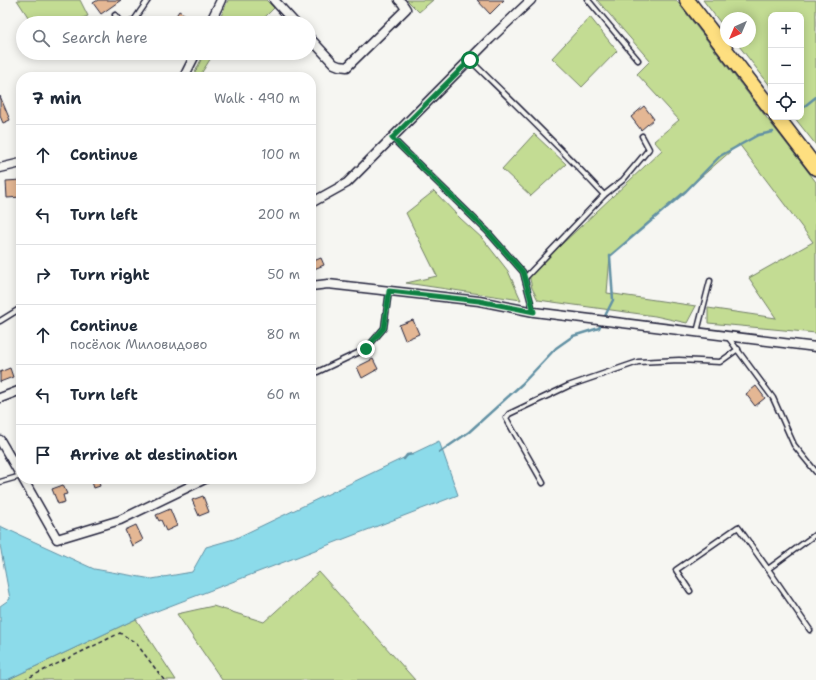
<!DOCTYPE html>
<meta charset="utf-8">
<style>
:root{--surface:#fff;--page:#f2f2f3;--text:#1f2937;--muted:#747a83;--line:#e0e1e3}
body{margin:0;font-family:"Shantell Sans",sans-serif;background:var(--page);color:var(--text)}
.controls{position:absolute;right:12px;top:12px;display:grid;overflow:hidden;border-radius:8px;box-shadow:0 2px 10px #0003}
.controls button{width:36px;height:36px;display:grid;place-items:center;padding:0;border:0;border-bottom:1px solid var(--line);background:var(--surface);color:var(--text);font:20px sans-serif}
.compass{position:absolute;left:720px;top:12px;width:36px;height:36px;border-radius:50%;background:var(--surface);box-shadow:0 2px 10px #0003;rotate:224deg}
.stop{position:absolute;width:12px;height:12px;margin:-9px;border:3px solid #0b8043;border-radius:50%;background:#fff}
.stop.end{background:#0b8043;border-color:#fff;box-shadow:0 1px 4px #0008}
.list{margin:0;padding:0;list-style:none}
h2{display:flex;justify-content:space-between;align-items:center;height:52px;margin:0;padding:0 16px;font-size:17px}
h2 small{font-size:13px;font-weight:400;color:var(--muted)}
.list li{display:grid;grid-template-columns:26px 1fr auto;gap:12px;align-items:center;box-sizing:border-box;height:60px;padding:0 16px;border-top:1px solid var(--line)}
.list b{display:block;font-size:15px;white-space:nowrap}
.list p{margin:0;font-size:13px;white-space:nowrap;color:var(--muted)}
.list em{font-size:13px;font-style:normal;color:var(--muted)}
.icon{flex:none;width:22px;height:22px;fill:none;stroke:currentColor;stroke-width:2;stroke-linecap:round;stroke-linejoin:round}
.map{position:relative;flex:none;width:816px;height:680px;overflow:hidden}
.search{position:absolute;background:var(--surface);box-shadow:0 2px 10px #0003;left:16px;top:16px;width:300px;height:44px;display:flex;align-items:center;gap:10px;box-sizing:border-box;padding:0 14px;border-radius:22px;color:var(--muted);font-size:15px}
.panel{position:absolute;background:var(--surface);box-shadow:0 2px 10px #0003;left:16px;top:72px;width:300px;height:412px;border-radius:16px}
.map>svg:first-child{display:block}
.green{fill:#c3dc93;stroke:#727f67}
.water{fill:#8cdbea;stroke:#6291a4}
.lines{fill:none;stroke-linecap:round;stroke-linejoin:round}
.stream{stroke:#6291a4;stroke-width:2.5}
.building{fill:#e4b794;stroke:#22223b}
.service-casing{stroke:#22223b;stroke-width:7}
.minor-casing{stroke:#22223b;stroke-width:11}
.trunk-casing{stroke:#22223b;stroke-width:17}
.path{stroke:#22223b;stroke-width:1.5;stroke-dasharray:4 3;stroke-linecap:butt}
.service{stroke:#f6f6f2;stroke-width:4}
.minor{stroke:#f6f6f2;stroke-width:8}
.trunk{stroke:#fedf80;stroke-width:14}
.route{stroke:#0b8043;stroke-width:5}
</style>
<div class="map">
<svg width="816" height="680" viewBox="0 0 816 680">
<rect width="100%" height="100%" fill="#f6f6f2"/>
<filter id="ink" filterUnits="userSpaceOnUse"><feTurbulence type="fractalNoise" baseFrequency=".025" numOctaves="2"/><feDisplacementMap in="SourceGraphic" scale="8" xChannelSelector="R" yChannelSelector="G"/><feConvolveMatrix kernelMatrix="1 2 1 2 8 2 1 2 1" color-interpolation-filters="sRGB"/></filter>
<g filter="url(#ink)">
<g class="green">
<polygon points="17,0 80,0 88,16 70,23 32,23"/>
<polygon points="228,0 266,0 274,8 259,23 238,23 235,19 232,23 218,23"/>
<polygon points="407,0 433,0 419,12"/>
<polygon points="597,0 676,0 816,182 816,333 708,323 708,308 776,318 749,278 813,242 739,144 610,256 607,293 696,306 687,323 655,316 538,300 532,288 529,275 662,150 654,141 679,120 637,74 650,61"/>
<polygon points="703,0 816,0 816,145 794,117 801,117 801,15 771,15 771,87 736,42 750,42 750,18 726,18 726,30"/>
<polygon points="590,17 617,51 582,87 552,58"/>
<polygon points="204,53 214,53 199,77 193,77"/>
<polygon points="534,134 566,164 531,196 502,169"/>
<polygon points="434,191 460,218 483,239 508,271 521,300 406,283 437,276 406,213"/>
<polygon points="319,572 415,680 222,680 177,614 213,606 264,622"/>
<polygon points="136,619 176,680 7,680"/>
</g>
<polygon class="water" points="439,441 458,495 136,619 7,680 0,680 0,606 10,599 0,545 0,526 94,569 152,579 192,572 206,547 234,539"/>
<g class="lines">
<g class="stream">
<polyline points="801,109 816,97"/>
<polyline points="440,452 469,432 522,384 556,348 573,336 599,328 613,300 610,256 686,191 720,156 758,135 773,132"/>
<polyline points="404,459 407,455 413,454"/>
</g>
</g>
<g class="building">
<polygon points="98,0 121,0 101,14 93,3"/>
<polygon points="477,0 504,0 490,14"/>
<polygon points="179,11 189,17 185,23 171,23"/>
<polygon points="0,96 10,120 3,123 0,116"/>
<polygon points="644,106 654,119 641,130 631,117"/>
<polygon points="21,180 21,197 7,198 6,181"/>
<polygon points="321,258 324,265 314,269 311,262"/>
<polygon points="413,320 419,334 405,340 399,325"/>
<polygon points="373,359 378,369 362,378 357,367"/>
<polygon points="10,368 13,377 0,382 0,372"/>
<polygon points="756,386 765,398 755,406 746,394"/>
<polygon points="91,479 98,479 100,486 94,488"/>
<polygon points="63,485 67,494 63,495 65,502 58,504 52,489"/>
<polygon points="203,496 209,512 199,516 192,500"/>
<polygon points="170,509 177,526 166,531 161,520 159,521 156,515"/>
<polygon points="136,525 143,540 132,546 125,530"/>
</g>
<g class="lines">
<defs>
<g id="service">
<polyline points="588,0 638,60"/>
<polyline points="115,15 121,23"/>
<polyline points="130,23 135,19 148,0"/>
<path d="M470 60C515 104 561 148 604 195L525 278"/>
<polyline points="392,138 487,231 523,272 533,311"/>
<polyline points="604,195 623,180 649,149 642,136"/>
<polyline points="0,321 21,308"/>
<polyline points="697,332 710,281"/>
<polyline points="728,337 773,398 794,445 816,472"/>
<polyline points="311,375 366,349 384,328 389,291"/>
<polyline points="0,482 21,476"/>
<polyline points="543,483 506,418 509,414 568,386 638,362 679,360 720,362 738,349"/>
<polyline points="768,569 810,630"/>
<polyline points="690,591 676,570 738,527 768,569 816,534"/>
</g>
<g id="minor">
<polyline points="274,0 295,23"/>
<polyline points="210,23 221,0"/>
<polyline points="309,37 334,64 339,66 347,67 406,9 402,3 399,0"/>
<polyline points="184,77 196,53"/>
<polyline points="0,168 21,163"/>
<polyline points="311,203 347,183 490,39 531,0"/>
<polyline points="311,286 328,284 479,301 534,312 816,347"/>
<polyline points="0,398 21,390"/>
<polyline points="0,440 21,476"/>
<polyline points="23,479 57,539 120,520 205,479"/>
</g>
<g id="trunk">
<polyline points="687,0 771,109"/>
<polyline points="777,117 816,168"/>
</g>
</defs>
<use href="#service" class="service-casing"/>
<use href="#minor" class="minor-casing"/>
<use href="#trunk" class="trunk-casing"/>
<polyline class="path" points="24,680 120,633 136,643 164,680"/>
<use href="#service" class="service"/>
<use href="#minor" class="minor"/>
<use href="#trunk" class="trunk"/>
</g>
</g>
<g class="lines" filter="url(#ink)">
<polyline class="route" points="366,349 384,328 389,291 479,301 534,312 523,272 487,231 392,138 470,60"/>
</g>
</svg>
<div class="controls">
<button>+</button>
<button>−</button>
<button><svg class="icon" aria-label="locate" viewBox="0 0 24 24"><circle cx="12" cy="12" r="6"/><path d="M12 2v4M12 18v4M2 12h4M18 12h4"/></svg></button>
</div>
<svg class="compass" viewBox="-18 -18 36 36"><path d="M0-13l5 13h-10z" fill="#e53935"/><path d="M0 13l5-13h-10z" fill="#747a83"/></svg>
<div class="stop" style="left:470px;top:60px"></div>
<div class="stop end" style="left:366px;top:349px"></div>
<div class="search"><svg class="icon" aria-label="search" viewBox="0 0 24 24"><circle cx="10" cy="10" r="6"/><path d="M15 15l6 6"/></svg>Search here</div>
<section class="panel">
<h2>7 min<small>Walk · 490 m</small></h2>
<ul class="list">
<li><svg class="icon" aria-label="ahead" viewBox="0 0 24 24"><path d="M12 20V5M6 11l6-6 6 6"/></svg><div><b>Continue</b></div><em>100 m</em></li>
<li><svg class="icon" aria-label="left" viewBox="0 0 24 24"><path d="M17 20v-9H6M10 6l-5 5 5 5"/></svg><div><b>Turn left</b></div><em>200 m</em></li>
<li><svg class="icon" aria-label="right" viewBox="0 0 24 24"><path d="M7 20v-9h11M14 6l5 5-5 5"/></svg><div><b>Turn right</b></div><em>50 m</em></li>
<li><svg class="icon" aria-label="ahead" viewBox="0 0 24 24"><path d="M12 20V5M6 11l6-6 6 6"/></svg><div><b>Continue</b><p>посёлок Миловидово</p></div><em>80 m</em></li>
<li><svg class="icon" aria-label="left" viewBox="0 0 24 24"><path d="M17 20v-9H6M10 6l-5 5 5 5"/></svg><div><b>Turn left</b></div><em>60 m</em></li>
<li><svg class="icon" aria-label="arrive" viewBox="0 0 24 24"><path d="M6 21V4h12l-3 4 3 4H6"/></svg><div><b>Arrive at destination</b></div></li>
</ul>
</section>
</div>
